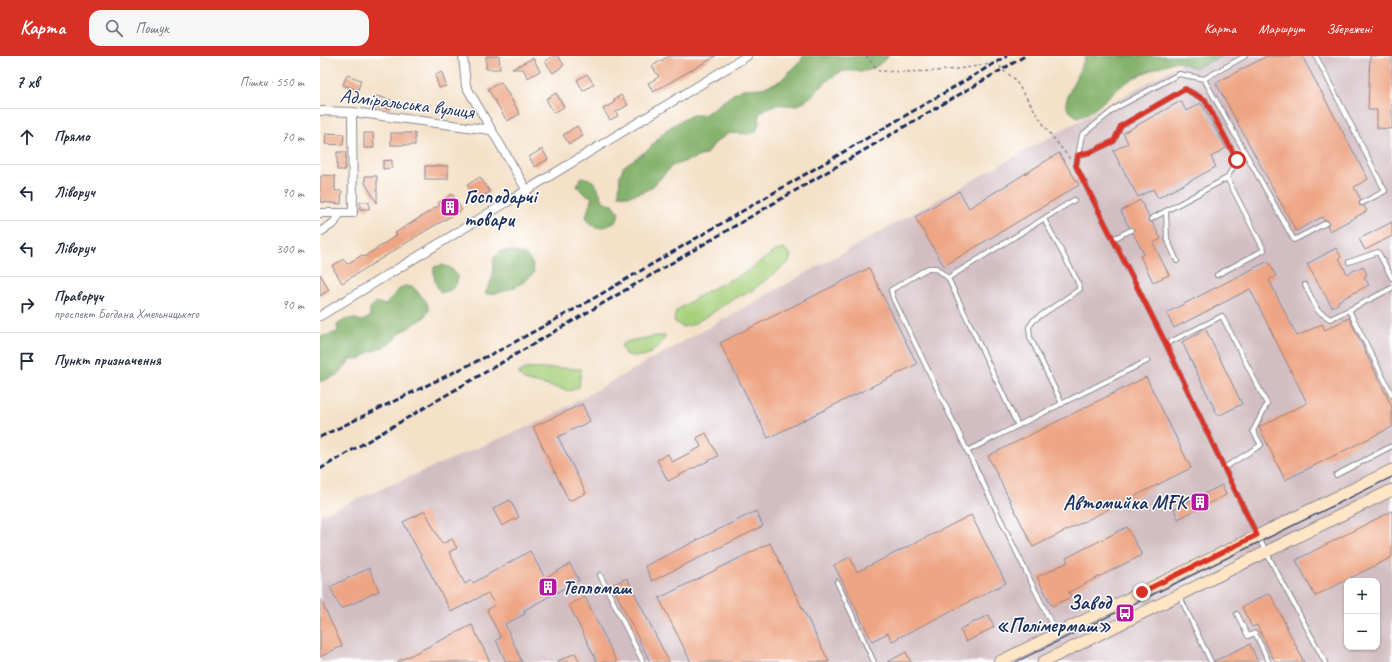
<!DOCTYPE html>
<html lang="uk">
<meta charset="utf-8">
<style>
:root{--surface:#fff;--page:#f6f6f7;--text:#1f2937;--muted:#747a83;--line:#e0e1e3;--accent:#d93025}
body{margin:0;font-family:Caveat,sans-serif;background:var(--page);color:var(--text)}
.controls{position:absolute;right:12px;bottom:12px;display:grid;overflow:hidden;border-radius:8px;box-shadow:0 1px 3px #0004}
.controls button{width:36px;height:36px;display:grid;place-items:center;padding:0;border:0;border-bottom:1px solid var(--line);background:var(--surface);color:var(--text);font:20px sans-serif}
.stop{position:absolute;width:12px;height:12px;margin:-9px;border:3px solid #d93025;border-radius:50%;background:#fff}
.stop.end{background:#d93025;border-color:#fff;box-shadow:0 1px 4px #0008}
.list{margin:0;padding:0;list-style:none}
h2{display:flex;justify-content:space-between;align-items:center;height:52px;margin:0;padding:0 16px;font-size:17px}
h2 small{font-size:13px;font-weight:400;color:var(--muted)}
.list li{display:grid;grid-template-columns:26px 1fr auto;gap:12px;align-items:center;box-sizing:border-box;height:56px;padding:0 16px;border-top:1px solid var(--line)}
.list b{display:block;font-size:15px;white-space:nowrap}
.list p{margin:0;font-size:13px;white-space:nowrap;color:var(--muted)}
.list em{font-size:13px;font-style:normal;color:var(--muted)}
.icon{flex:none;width:22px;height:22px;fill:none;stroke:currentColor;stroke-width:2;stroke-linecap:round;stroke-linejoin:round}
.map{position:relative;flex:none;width:1072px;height:606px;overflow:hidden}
header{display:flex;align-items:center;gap:24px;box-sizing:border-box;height:56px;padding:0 20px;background:var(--accent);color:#fff}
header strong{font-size:19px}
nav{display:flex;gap:22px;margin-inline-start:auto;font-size:14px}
.search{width:280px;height:36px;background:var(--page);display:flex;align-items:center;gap:10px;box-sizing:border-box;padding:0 14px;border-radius:12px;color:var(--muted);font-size:15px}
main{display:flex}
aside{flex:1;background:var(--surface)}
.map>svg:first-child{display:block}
.industrial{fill:#d2bec2;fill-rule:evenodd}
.green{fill:#a7d07c;stroke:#61806d}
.forest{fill:#85b26c;stroke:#507065}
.building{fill:#eea584}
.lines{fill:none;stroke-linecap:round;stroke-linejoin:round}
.service-casing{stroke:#888893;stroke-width:6}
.minor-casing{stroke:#888893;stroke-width:10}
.secondary-casing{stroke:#888893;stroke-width:13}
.path{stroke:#888893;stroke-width:1.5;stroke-dasharray:3 3;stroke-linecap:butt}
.service{stroke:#fff;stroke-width:4}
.minor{stroke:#fff;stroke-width:8}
.secondary{stroke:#fde5c5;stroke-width:11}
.tram{stroke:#1b2f5e;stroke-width:1}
.rail{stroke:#1b2f5e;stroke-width:3;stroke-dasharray:6 3;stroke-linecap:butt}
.route{stroke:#d93025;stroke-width:5}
.labels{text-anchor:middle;stroke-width:3;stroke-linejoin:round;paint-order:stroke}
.street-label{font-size:20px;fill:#1b2f5e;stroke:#fff}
.poi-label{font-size:20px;font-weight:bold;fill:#1b2f5e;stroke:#fff;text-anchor:start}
</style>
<header>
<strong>Карта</strong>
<div class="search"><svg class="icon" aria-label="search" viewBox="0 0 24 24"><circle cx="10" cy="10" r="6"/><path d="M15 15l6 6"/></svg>Пошук</div>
<nav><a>Карта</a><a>Маршрут</a><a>Збережені</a></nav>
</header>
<main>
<aside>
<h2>7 хв<small>Пішки · 550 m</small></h2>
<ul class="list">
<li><svg class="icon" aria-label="ahead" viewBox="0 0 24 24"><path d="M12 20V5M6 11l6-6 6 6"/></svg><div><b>Прямо</b></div><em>70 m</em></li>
<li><svg class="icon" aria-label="left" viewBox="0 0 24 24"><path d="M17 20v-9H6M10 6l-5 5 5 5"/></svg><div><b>Ліворуч</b></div><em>90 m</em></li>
<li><svg class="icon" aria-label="left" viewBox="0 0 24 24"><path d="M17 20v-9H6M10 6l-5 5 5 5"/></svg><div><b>Ліворуч</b></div><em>300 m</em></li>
<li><svg class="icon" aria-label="right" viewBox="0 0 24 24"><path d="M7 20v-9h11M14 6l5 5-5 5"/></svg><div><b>Праворуч</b><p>проспект Богдана Хмельницького</p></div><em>90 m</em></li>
<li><svg class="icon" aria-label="arrive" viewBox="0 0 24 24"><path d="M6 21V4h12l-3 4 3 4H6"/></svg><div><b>Пункт призначення</b></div></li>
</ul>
</aside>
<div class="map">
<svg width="1072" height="606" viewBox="0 0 1072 606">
<rect width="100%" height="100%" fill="#fff"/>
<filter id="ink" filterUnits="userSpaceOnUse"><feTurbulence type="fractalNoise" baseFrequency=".025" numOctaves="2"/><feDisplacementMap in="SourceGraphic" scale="8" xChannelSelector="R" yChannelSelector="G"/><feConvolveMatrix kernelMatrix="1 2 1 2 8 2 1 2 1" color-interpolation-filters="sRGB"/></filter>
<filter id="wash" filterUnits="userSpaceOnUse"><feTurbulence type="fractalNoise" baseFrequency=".012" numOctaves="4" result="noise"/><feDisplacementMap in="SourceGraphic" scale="16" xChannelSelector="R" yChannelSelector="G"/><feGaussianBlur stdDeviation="0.9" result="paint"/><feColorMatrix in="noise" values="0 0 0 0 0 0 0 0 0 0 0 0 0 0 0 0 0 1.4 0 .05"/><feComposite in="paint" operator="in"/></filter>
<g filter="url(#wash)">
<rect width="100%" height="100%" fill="#f4e1c8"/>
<path class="industrial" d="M875 0H1072V606H0V459L221 365ZM1027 525H1057V591H1027Z"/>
<g class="green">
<polygon points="464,193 471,199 469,206 430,236 412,243 388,260 371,269 362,271 354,265 356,255 385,236 426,216 455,195"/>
<path d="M336 280H346C337 296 323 305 305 298L301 289 309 285Z"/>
<polygon points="243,312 261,313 259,331 250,335 204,324 198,317 206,313"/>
</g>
<g class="forest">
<path d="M483 0H569C563 5 556 12 549 14 540 17 530 13 521 16 506 22 495 40 482 47 468 54 457 41 439 58V67L436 76 427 78 409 77 395 87 386 98 352 110 333 130 326 135 309 140 299 139 300 119 304 110 328 94 347 73 364 63 372 59H384L415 37 423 33 442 32 460 25 481 5Z"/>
<path d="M766 0H902L875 12 856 5C838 11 819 18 804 28 787 39 779 55 758 61 753 58 747 55 746 48 746 40 762 9 766 0Z"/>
<path d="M261 121C279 124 276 132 284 146L293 148 299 156 297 165C283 173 275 176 266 161L272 141 263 137 257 130Z"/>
<path d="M181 195C199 195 213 197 214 217 201 230 184 238 165 238L173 221 174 202Z"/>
<path d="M122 209 131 212 137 219V227L131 234 121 237C115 228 113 222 114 211Z"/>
<path d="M84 230 93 231 106 245 109 254 104 262 80 277 73 285 65 290 48 297 40 303H31L19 318 0 326V281L18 276 17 269C26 262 32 261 42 265L50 261V252L56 246 65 249C73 242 75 235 84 230Z"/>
</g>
<g id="blocks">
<g class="building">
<polygon points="166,0 179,0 180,13 166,13"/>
<polygon points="233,0 238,0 244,9 233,17 225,5"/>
<polygon points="349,0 396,0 333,36 328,27 339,21 332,10"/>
<polygon points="947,0 982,0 1048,123 1034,131 1041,144 1039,149 1044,150 1047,155 1010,175 1007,170 1009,166 1004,164 1002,161 976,175 896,27"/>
<polygon points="1050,0 1072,0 1072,73 1057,72 1057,54 1048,54"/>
<polygon points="213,2 220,15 208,22 203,13 192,13"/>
<polygon points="122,16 126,30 119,32 115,19"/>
<polygon points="267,18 274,28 263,35 257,24"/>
<polygon points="27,19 41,24 38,34 23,29"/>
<polygon points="181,26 200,58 187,65 168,33"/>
<polygon points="236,37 244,51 234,57 226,43"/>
<polygon points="301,39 308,49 296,56 298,60 290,64 283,53 295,46 293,44"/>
<polygon points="56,40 72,44 70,53 54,49"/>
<polygon points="861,45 866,55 881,47 906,92 891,101 896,111 838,142 833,133 818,141 793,95 808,87 803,77"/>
<polygon points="257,70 263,80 249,88 243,79"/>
<polygon points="6,77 24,78 23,89 5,88"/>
<polygon points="44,77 53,77 54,92 44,92"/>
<rect x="71" y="77" width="24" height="12"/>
<polygon points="222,93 228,103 215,111 209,101"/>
<polygon points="17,96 26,96 25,114 17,114"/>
<polygon points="739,97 759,129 624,210 595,161 639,135 649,152"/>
<polygon points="72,104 72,112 63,113 63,105"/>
<rect x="105" y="110" width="23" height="13"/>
<polygon points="4,119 15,120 15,135 22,135 21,148 0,146 0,121"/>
<polygon points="45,120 57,120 57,147 45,127"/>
<polygon points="160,121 170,136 157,144 147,129"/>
<polygon points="132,138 142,154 107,174 22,227 12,210 24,203 27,208 42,199 44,201 77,179 75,177 120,149 118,147"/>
<polygon points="820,144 829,160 828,165 832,166 841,183 833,187 849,219 833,226 820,200 824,198 813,177 814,173 809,171 801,155"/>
<rect x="40" y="146" width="9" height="7"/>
<polygon points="1072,166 1072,180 1045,194 1039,183"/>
<polygon points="1016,192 1021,201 1019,202 1027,218 1043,210 1047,219 1044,221 1049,229 1018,245 1019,247 1012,251 987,208"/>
<polygon points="948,205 956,220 949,224 977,280 1002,268 1005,274 1029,262 1072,351 1072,371 965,424 939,371 987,347 930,233 854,272 846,257"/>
<polygon points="549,212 597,308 448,382 400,287"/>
<polygon points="0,218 9,234 0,240"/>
<polygon points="886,274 922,348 898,360 862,286"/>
<polygon points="826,321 871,412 713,491 668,400"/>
<polygon points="262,348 270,365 238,381 266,437 249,445 213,371"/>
<polygon points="386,377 398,400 348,425 337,404 348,398 352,406 381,391 377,382"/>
<polygon points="902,429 906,439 858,463 854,453"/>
<polygon points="190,444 199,461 182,470 173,453"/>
<polygon points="105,455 122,488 132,483 137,492 129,496 145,528 151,524 153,527 210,495 225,522 250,508 259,524 203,555 205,558 185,568 202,606 186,606 176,584 181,582 167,554 175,549 168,537 131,556 83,466"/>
<polygon points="436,455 443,470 332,525 325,510"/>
<polygon points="1072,455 1072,501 995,540 976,504"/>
<polygon points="651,459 686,527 572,585 568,577 552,585 514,509 530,501 537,516"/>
<polygon points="807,471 822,499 749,536 751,541 732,550 717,521 748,506 746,502"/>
<polygon points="450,487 509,606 371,606 339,542"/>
<polygon points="49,512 59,535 21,553 10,531"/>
<polygon points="307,522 349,606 330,606 292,529"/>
<polygon points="950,537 984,606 955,606 937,569 932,571 922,551"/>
<polygon points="265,541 297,606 277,606 249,549"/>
<polygon points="0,542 22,590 0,601"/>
<polygon points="669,559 674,571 646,586 640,573"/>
<polygon points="152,569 170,606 77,606"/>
<polygon points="930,588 938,606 894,606 894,605"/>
<polygon points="586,596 591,606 567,606"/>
<polygon points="255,597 260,606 236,606"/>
</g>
</g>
</g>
<g filter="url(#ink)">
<use href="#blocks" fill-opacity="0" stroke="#888893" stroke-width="1"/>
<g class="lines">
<defs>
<g id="service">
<polyline points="925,0 884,23 859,18 796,52 762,79 756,110 846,288 904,412 937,479 1005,606"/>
<polyline points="996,0 1065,135 1042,147"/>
<polyline points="884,23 974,184 1006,167"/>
<polyline points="758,99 771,96 794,85 801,70 865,33 885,44 917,104 907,122 831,163"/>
<polyline points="846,155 847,183 857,205"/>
<polyline points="724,163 757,224 760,233 714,264 709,271 710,281 742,348"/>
<polyline points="793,183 811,174"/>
<polyline points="1029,206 1058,196 1072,222"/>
<polyline points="897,219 944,194 907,122"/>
<polyline points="628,222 698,370"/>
<polyline points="985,229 998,255 1010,263 1029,254 1072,339"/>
<polyline points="1029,254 1072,232"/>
<polyline points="846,288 902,260 947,348 933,375 941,389 904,412"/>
<polyline points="647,395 827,305"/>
<polyline points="1016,419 1072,390"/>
<polyline points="280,519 323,606"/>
<polyline points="517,526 554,606"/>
<polyline points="859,539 891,606"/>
<polyline points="917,558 928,580 935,577 949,606"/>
<polyline points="736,577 573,242 571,234 608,212 616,212 628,222 754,144"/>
</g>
<g id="minor">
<polyline points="143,0 146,30 206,133"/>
<polyline points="0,55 32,56 171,74"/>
<polyline points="0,157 33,157 32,56"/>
<polyline points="0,176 14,167 20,157"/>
<polyline points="0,260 427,0"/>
</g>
<g id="secondary">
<polyline points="679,606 1072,414"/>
<polyline points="723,606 1072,434"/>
</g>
</defs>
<use href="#service" class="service-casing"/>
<use href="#minor" class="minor-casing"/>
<use href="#secondary" class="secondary-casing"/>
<path class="path" d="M546 0 559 15C599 17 639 15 678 6L682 14 693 21 728 75 750 103"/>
<use href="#service" class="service"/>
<use href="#minor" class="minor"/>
<use href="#secondary" class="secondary"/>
<polyline class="tram" points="696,606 1072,421"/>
<g class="rail">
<polyline points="0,381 182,293 264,248 687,0"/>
<polyline points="0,413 705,0"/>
</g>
</g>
</g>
<g class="lines" filter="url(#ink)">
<polyline class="route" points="822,536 937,479 904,412 846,288 756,110 758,99 771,96 794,85 801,70 865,33 885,44 917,104"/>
</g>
<defs>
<symbol id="building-square" viewBox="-11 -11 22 22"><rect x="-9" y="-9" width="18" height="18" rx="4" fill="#b5179e" stroke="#fff"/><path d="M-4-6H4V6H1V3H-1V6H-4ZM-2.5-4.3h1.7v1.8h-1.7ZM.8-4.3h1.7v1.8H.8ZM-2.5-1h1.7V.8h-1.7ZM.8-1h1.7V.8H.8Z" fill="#fff"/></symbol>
<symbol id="bus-square" viewBox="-11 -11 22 22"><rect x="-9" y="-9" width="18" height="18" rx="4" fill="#b5179e" stroke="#fff"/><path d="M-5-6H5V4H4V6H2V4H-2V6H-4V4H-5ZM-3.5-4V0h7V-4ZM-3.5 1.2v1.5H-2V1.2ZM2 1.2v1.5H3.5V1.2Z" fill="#fff"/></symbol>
</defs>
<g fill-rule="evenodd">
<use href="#building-square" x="119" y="140" width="22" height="22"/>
<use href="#building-square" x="869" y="435" width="22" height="22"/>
<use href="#building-square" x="217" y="520" width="22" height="22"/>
<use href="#bus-square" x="794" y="546" width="22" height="22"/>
</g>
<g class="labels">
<g class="street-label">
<text transform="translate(87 47) rotate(7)" y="7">Адміральська вулиця</text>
</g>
<g class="poi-label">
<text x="144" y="147">Господарчі<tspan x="144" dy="23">товари</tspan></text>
<text x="866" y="453" text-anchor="end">Автомийка MFK</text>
<text x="242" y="538">Тепломаш</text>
<text x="791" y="553" text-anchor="end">Завод<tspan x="791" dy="23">«Полімермаш»</tspan></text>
</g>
</g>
</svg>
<div class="controls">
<button>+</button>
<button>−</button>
</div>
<div class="stop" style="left:917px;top:104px"></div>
<div class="stop end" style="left:822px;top:536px"></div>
</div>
</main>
